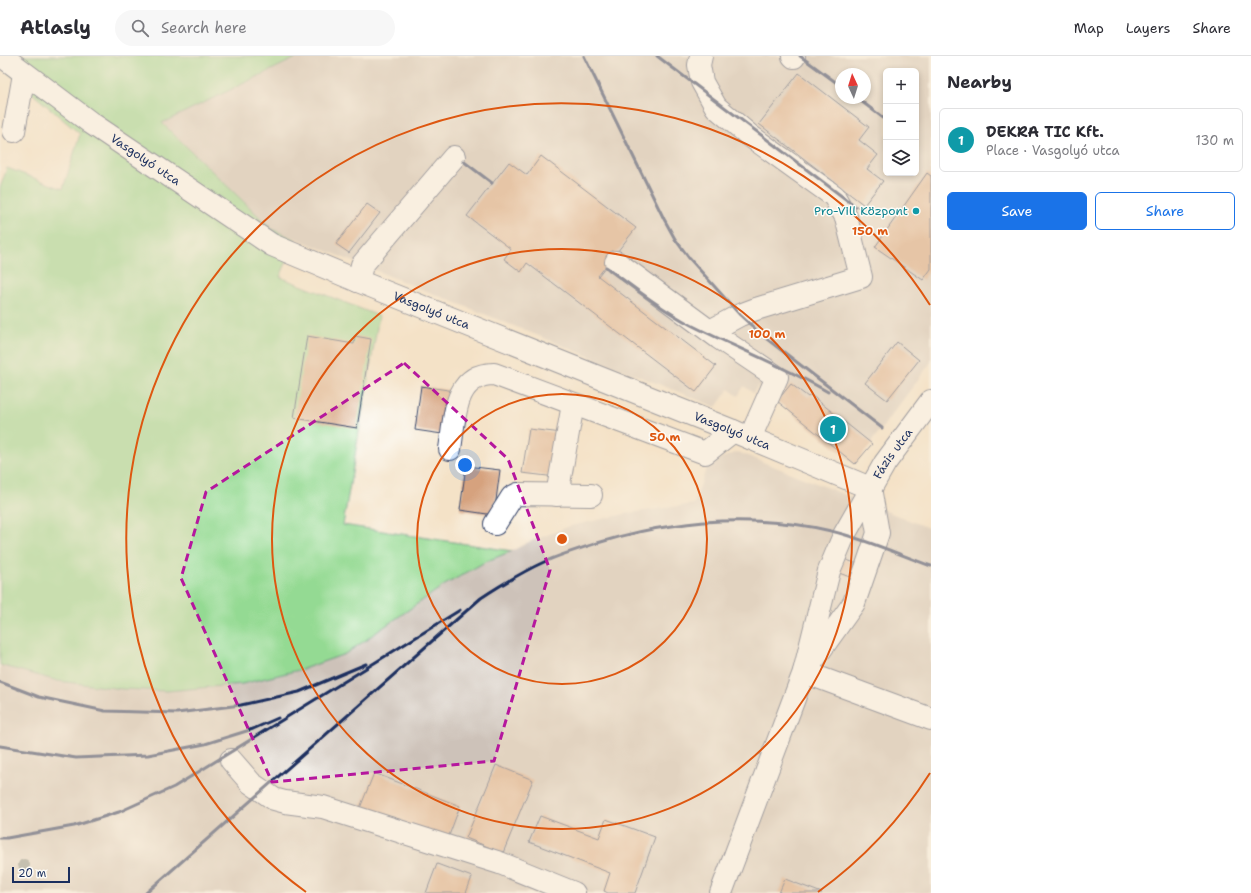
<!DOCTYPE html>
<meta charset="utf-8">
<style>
:root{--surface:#fff;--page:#f7f7f7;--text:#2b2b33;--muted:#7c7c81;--line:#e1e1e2;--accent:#1a73e8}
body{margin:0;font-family:"Shantell Sans",sans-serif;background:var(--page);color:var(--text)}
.controls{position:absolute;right:12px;top:12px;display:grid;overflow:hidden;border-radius:6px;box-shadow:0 2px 6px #0003}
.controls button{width:36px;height:36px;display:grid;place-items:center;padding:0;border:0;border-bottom:1px solid var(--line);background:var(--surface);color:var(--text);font:20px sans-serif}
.compass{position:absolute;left:835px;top:12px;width:36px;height:36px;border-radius:50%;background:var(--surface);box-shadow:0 2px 6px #0003;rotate:356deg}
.scale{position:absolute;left:12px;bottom:10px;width:58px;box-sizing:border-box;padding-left:4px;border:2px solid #1b2f5e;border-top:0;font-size:11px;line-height:14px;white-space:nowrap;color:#1b2f5e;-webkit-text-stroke:3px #fdfcf7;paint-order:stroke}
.you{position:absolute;left:465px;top:409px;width:14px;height:14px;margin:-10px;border:3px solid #fff;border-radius:50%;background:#1a73e8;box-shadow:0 0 0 6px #1a73e833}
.badge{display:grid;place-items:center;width:26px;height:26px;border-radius:50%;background:var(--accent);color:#fff;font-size:13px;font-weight:700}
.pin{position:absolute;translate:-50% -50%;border:2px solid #fff;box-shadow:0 1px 4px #0006}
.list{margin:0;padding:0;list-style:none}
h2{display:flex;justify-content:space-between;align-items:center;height:52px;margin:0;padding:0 16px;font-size:17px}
h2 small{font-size:13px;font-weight:400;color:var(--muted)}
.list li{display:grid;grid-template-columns:26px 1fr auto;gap:12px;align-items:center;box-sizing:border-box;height:64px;margin:0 8px 8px;padding:0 8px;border:1px solid var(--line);border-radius:6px}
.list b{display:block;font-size:15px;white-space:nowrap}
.list p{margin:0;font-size:13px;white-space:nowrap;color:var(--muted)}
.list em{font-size:13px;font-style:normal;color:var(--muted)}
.actions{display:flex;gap:8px;padding:12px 16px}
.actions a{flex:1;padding:9px 0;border:1px solid var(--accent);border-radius:6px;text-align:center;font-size:14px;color:var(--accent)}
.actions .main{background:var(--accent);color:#fff}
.icon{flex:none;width:22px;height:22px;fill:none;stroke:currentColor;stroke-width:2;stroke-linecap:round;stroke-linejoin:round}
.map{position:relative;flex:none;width:931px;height:837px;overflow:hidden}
header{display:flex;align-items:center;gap:24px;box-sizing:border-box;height:56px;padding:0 20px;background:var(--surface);border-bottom:1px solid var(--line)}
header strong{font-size:19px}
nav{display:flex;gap:22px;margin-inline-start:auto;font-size:14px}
.search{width:280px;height:36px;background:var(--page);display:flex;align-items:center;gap:10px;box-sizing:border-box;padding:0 14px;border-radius:22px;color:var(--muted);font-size:15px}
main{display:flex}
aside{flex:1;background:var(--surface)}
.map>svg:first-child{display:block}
.industrial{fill:#cdc2b9;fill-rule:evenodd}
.green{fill:#94da93;stroke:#588478}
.building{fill:#d6a27e}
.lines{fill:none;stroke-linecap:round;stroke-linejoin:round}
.minor-casing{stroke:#3c4a6e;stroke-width:24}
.minor{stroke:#fff;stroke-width:22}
.rail{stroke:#1b2f5e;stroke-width:3}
.tree{fill:#8d9794}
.marked{fill:none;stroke:#b5179e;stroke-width:3;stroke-dasharray:8 5;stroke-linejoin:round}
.ring{fill:none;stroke:#de5710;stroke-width:2}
.culture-dot{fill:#0f9aa8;stroke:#fdfcf7;stroke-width:1.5}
.labels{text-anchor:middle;stroke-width:3;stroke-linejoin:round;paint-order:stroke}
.street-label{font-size:12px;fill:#1b2f5e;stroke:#fdfcf7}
.culture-label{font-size:12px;fill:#0d838f;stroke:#fdfcf7;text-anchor:end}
.centre{fill:#de5710;stroke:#fdfcf7;stroke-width:2}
.ring-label{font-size:12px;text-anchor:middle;font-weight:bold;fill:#de5710;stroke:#fdfcf7;stroke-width:3;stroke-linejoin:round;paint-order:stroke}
</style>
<header>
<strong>Atlasly</strong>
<div class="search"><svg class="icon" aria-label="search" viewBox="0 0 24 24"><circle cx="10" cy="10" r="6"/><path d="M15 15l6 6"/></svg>Search here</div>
<nav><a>Map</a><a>Layers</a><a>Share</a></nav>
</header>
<main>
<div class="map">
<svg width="931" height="837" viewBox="0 0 931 837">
<rect width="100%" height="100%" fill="#fdfcf7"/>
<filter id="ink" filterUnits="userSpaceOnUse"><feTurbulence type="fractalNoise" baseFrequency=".025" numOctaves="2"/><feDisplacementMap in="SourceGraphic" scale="8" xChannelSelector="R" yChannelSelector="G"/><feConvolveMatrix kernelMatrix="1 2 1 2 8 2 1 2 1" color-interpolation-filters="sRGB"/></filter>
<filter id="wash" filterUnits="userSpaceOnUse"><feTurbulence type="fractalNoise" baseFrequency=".012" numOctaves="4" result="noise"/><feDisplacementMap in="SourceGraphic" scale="16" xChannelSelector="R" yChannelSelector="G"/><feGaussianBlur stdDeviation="0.9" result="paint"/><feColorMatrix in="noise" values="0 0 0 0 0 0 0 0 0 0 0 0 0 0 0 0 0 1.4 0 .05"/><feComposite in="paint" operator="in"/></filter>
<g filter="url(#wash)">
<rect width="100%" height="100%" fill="#f4e2c7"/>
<g class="industrial">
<path d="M300 0H931V306L855 408 758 330 753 337 744 330 738 340 729 333 716 351 272 173 162 66ZM886 15H916V117H886ZM841 18H865V42H841Z"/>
<polygon points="738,396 931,473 931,837 0,837 0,609 58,625 122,633 167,635 242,628 303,613 345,598 443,530 485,506 512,495 529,486 570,470 629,457 694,448 708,407"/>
</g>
<polygon class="green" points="0,0 300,0 162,67 272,173 296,184 280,221 379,260 343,469 512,495 485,506 443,530 368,582 368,584 366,584 345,598 303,613 242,628 167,635 122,633 58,625 0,609 0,132 7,112 63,133 80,78 0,10"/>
<g id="blocks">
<g class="building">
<polygon points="799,17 869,71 859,84 878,99 867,113 883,125 864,149 759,68"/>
<polygon points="541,100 636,172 598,220 716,310 696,336 527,207 521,216 504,203 511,193 467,160 509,106 527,119"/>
<polygon points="927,117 931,120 931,213 923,224 875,191"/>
<polygon points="367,148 380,157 349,197 336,188"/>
<polygon points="307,280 354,288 355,280 371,283 357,372 294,362"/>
<polygon points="897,286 919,304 887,344 865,327"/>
<polygon points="791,328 808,341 811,339 872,388 855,408 777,345"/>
<polygon points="421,330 455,335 449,379 415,374"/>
<polygon points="529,373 562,377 556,421 522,417"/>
<polygon points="466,410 500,414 494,459 460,454"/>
<polygon points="844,503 855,507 850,521 839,517"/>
<polygon points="496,709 533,724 503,797 466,782"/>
<polygon points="374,717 460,750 447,785 360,752"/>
<polygon points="540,760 599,782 606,763 655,781 635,837 608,837 604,835 610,817 529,786"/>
<polygon points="437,808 472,821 466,837 426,837"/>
<polygon points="785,823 822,837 779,837"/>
</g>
</g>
</g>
<g filter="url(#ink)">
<use href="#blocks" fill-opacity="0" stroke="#3c4a6e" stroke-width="1"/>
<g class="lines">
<defs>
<g id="minor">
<path id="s1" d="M2 0 91 67 272 189 358 225 733 375 870 432"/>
<polyline points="701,0 699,9 702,26 716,51 749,79 834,140 846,161 861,221 756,253 740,259 710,275"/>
<polyline points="793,0 794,1"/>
<polyline points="14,75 24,18"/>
<polyline points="616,206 719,282 777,321 750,382"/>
<polyline points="358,225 362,209 454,101"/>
<path d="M450 393C455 363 453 318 494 318L705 397 733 375"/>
<polyline points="557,439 573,348"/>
<polyline points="495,468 512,441 518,438 591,439"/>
<polyline points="811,607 854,547 874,489 878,477 870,432"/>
<polyline points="804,616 931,663"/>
<polyline points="231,704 251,727 274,743 285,746 323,751 500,807 574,837"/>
<path id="s2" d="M721 837 804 616 829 515 844 479 885 407 931 345"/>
</g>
</defs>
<use href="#minor" class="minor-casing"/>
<use href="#minor" class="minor"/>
<g class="rail">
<polyline points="584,0 664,163 675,183 689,202 740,259 763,280 882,372"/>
<polyline points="657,0 856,151"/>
<polyline points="800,0 841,30"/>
<polyline points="857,42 886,64"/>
<polyline points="463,105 492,127"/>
<path d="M606 211C633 231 661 253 691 269 736 292 784 310 828 336"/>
<polyline points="0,626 39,641 105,655 177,657 241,649 299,636 366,608"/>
<polyline points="0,690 76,702 148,699 205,688 253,673 278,662"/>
<polyline points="0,782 7,782 74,770 119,756 174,731 460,554"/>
<path d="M146 837 481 542C501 529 522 516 544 506 562 498 582 492 601 486 624 479 648 473 672 470 720 462 783 463 831 475 865 483 898 498 931 510"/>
</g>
</g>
<circle class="tree" cx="24" cy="809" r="6"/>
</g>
<path d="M0 0H931V837H0ZM404 307 508 403 550 514 494 705 272 726 181 522 206 436Z" fill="#f4e2c7" fill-opacity=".55" fill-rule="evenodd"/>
<path class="marked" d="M404 307 508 403 550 514 494 705 272 726 181 522 206 436Z"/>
<g class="ring">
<circle cx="562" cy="483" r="145"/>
<circle cx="562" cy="483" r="290"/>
<path d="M930 717A436 436 0 0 1 818 836M306 836A436 436 0 1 1 930 249"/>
</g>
<circle class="culture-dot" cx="916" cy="155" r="4"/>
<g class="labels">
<g class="street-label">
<text dy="4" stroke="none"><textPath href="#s1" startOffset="177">Vasgolyó utca</textPath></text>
<text dy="4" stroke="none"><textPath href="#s1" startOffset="502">Vasgolyó utca</textPath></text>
<text dy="4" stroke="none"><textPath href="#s1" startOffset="826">Vasgolyó utca</textPath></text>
<text dy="4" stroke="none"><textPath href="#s2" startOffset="474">Fázis utca</textPath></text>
</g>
<g class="culture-label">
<text x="908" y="159">Pro-Vill Központ</text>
</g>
</g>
<circle cx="562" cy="483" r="6" class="centre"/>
<g class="ring-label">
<text x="870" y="179">150 m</text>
<text x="767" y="282">100 m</text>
<text x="665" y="385">50 m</text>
</g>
</svg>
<div class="controls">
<button>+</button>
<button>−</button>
<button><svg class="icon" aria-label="layers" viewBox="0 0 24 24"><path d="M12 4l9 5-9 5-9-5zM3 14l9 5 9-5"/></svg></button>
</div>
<svg class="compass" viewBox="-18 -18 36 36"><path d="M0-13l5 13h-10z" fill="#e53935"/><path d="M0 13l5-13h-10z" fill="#7c7c81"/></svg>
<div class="scale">20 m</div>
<div class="you"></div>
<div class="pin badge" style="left:833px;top:373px;background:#0f9aa8">1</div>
</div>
<aside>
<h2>Nearby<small></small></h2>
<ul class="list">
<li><span class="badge" style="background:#0f9aa8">1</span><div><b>DEKRA TIC Kft.</b><p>Place · Vasgolyó utca</p></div><em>130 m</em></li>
</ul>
<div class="actions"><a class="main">Save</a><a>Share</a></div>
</aside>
</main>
